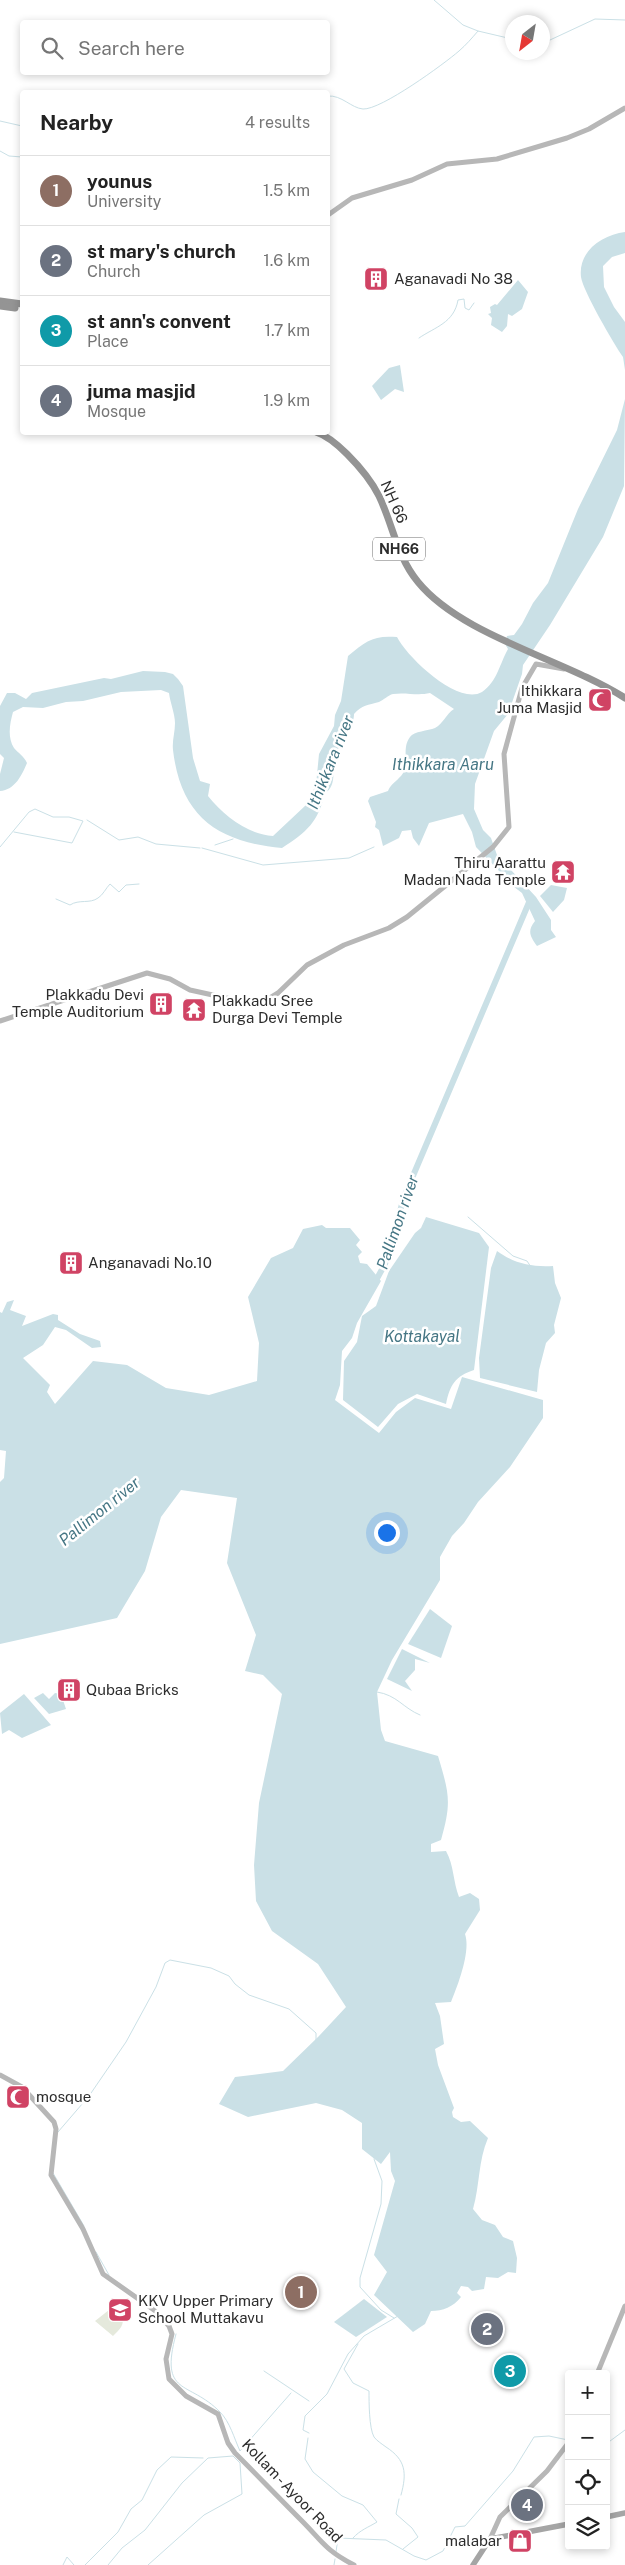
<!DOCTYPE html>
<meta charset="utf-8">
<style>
:root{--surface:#fff;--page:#f2f2f2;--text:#222;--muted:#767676;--line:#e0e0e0;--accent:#db2777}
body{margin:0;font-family:"Public Sans",sans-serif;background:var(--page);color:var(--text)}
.controls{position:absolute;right:15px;bottom:15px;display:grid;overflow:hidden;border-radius:5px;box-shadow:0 2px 8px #0003}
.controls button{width:45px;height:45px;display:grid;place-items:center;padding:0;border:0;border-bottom:1px solid var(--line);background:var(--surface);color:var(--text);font:25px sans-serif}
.compass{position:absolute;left:505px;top:15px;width:45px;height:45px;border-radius:50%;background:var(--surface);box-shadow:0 2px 8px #0003;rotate:211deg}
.you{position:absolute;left:386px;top:1532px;width:18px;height:18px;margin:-12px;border:4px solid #fff;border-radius:50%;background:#1a73e8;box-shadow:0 0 0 8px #1a73e833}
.badge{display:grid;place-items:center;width:32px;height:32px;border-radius:50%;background:var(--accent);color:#fff;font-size:16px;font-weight:700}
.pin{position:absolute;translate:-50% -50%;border:2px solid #fff;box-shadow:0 1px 5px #0006}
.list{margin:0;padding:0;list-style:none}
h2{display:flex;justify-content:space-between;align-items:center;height:65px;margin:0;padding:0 20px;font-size:21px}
h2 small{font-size:16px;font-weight:400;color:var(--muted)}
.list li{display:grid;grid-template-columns:32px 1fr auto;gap:15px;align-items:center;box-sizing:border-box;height:70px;padding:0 20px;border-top:1px solid var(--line)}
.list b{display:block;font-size:19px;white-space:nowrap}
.list p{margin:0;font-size:16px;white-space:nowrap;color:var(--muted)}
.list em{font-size:16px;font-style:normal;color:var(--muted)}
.icon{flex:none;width:28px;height:28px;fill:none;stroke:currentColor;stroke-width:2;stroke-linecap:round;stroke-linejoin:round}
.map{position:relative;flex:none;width:625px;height:2565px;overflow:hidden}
.search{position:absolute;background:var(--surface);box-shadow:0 2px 8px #0003;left:20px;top:20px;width:310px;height:55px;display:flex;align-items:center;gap:12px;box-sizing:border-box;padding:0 18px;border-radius:5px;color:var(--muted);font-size:19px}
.panel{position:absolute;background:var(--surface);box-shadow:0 2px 8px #0003;left:20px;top:90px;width:310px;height:345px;border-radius:5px}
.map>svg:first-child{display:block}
.green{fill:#e5e9dc}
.water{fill:#cae0e6}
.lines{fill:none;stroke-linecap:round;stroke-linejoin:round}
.stream{stroke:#cae0e6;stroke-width:1}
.river{stroke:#cae0e6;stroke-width:6}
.secondary{stroke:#b7b7b7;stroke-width:5}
.primary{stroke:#a5a5a5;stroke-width:5.5}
.highway{stroke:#949494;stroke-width:7}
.labels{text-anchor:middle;stroke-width:5;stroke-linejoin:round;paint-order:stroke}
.shield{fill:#fff;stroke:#6c6c6c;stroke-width:1}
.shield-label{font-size:14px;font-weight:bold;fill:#2d2d2d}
.poi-label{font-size:15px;fill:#2d2d2d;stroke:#fff;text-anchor:start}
.street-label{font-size:15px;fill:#2d2d2d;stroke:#fff}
.water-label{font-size:16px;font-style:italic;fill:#457684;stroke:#fff}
</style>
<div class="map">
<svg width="625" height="2565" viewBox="0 0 625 2565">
<rect width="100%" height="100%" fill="#fff"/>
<path class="green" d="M109 2310 122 2315C125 2325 120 2329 113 2336L95 2321Z"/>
<g class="water">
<path d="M625 232V253L612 257 603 266 604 287 614 307 625 322V370L623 357C614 344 583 291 581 277 578 251 602 235 625 232Z"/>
<polygon points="518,280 528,292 522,309 512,316 508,314 507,326 502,332 491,325 492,318 488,314 491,313 490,307 495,304 497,305"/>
<polygon points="400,365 404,392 395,389 381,400 372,386 389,368"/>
<path d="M625 399 624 486 603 537 550 625 523 665 522 674 508 714 494 731 475 784 474 809 483 830 491 838 497 855 536 897 551 920V930L556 937 537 946C530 936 527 931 535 921L522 893 501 877V873L476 847 472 832 463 814 429 823 419 846 413 838 411 830 402 831 399 838 383 846 379 830 375 827 376 822 368 801 370 797 388 791C392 781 404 778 405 767 407 757 403 746 410 737 414 731 428 731 435 728 443 724 446 714 454 709L430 693C417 696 406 692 393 694 388 695 384 700 379 702 368 705 362 705 354 714 354 729 339 742 335 757 332 770 337 786 325 793 318 822 307 832 282 848 219 842 181 818 173 750 172 740 175 733 175 723 175 714 170 702 169 693L161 690 121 692 83 701 66 702 43 708 23 707 13 712C10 723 7 737 14 748 18 753 24 756 27 763 22 775 15 790 0 791V774L4 758 0 754V706L7 693H15L26 699 32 693 104 678 111 679 143 671 165 672 173 674 178 679 183 686 193 758 200 781 210 784 208 796C224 816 247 834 273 836L306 805 316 785 319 754 334 726 335 715 341 701 348 656C366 641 373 635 397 637 407 657 458 706 482 692 497 682 500 663 508 649L505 644 507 636 514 635 522 624 533 603 548 583 578 509 617 430Z"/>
<polygon points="551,885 567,888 564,900 553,912 540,896"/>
<path d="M426 1217 479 1233 489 1247 474 1370C455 1376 450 1385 446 1404L417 1394 398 1404 378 1427 343 1400 344 1361 357 1342 362 1316 376 1306 389 1271 415 1233 421 1228Z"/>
<path d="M322 1225 326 1228H350L360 1240 356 1245 362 1252 358 1256 360 1263 367 1264 381 1281 357 1323 352 1338 342 1351 340 1385 335 1400 379 1433 396 1412 415 1398 451 1409 462 1377 543 1400V1418L510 1467 478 1502 464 1523 452 1536 440 1557V1580L392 1660 377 1692 381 1730 385 1741 438 1756C449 1793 452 1802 441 1840L431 1844V1852L446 1851C454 1865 453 1882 459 1897L470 1893 479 1899 480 1910 465 1934C471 1951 458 1985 451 2002L435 2003 440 2016 444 2044 435 2049 438 2065 454 2108 452 2112 453 2117 461 2122 470 2121 488 2138C478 2161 480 2185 473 2209L482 2220 495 2225 503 2237 513 2241 517 2258 516 2273 508 2272 498 2278 486 2277 484 2289 472 2291 468 2287 461 2286 457 2293 461 2297C453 2307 443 2311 431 2311L425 2324 413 2332 374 2295 387 2272 374 2255 395 2181 391 2171 390 2152 381 2164 362 2149V2123L342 2110 316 2103 248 2117 219 2104 235 2077 283 2071 319 2036 346 2007 318 1964 272 1931 256 1901 254 1865 259 1803 282 1694 263 1675 245 1671 256 1635 227 1563 237 1498 181 1490 161 1517 145 1571 117 1618 0 1644V1482L4 1478 6 1451 0 1450V1312L2 1313 7 1302 14 1300 10 1310 26 1316 22 1326 53 1314 58 1315V1320L80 1334 100 1341 101 1347 92 1348 66 1330 55 1327 43 1345 23 1358 50 1385 47 1392 55 1404 93 1361 127 1365 166 1388 209 1395 257 1381 259 1343 248 1297 271 1258 293 1248 303 1229Z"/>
<path d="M497 1251C515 1264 531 1267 553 1266L555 1283 561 1298 554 1325 555 1333 546 1343 539 1370 537 1392 480 1378 479 1358 491 1268Z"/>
<polygon points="430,1609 452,1626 441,1658 408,1644"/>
<polygon points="402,1649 430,1663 415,1659 415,1670 405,1681 412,1691 387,1679"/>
<polygon points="43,1693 49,1699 55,1693 61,1694 66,1709 49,1714 34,1698"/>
<polygon points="24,1694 51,1725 22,1738 9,1730 2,1734 0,1713"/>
<polygon points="364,2299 387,2317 356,2337 334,2322"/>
</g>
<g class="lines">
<g class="stream">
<polyline points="434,0 463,25 478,31"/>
<polyline points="542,40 550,40 595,19 625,20"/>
<path d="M328 96C342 95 351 108 363 109 381 110 444 64 459 51 466 45 472 38 478 31L512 39"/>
<polyline points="0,121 22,126"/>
<polyline points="0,151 9,156 22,157"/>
<path d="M419 338C435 327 454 323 458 300L464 299 465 308 469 310 474 303"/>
<polyline points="87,820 119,840 138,837 156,844 200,848"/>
<polyline points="215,845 233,839"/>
<polyline points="0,847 29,812 35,809 53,817 69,817 83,821 72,843 14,832"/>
<polyline points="202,848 263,865 349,858 374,847"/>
<path d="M56 899 70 905C79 899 90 904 98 898 103 895 106 888 110 884L119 892 126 885 139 884"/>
<polyline points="468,1217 513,1256 527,1261 531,1267"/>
<path d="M377 1692C397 1695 403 1708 420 1715"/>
<polyline points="58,2132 89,2096 126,2042 156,1987 165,1963 170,1960 211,1968 229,1976 235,1984 249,1995 289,2009 316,2033 316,2041"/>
<polyline points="374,2159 382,2181 381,2204 360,2278 360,2287 381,2310 394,2318"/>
<polyline points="53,2173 84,2226"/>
<polyline points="96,2252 109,2275"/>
<polyline points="158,2311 171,2324"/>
<path d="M176 2334C159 2397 189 2380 220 2412 230 2422 234 2438 240 2451L291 2393"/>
<path d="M358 2344 344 2369 353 2383 369 2391C369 2402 369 2428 374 2437 377 2441 382 2444 386 2447 406 2460 407 2473 401 2495"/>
<polyline points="264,2371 309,2401"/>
<polyline points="309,2433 303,2430 305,2416 327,2394 348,2354 364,2336 398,2316"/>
<path d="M308 2438 305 2459 313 2472 342 2496 363 2505 377 2522C369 2527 360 2530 353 2538"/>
<polyline points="606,2444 625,2430"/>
<polyline points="399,2499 396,2514 412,2528 418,2537 403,2549"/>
<polyline points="336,2552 338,2538 386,2540 414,2556 426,2560 443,2551 455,2527 465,2526 513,2471 534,2437 549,2436 568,2440"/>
<polyline points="63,2565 67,2557 74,2565"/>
<polyline points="85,2565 118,2532 131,2509 142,2500 157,2470 171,2457 203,2458"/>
<polyline points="108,2565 122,2548 145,2530 182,2483 208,2458 233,2456 240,2463 242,2494 204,2515 148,2565"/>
<polyline points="334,2565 335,2559"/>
</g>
<polyline class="river" points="374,1284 385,1264 404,1197 530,900"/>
<g class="secondary">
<polyline points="328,215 352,198 412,180 447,164 497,159 567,138 589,129 625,108"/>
<polyline points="0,1021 147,973 170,979 190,990 240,1001 265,1001 278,993 307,965 344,945 389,928 407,917 493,847 509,827 504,754 522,688 536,664 564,669"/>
<path d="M0 2075 22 2087 54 2122 56 2129 51 2175 83 2229 103 2274 154 2310 169 2326 172 2334 166 2359 169 2379 186 2396 218 2414 228 2443 235 2453C257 2475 279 2498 301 2520 323 2542 325 2550 354 2565"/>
<polyline points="597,2374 625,2306"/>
<polyline points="490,2539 500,2517 547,2471 569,2442"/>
</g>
<g class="primary">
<polyline points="606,2517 625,2513"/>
<polyline points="473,2565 490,2539 569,2524"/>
</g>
<g class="highway">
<polyline points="0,301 22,304"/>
<polyline points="0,306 15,308"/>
<path d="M316 432C328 436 338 445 347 454 360 467 371 480 379 496 393 525 397 557 418 582 462 636 564 659 625 698"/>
</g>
</g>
<defs>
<symbol id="building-square" viewBox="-11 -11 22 22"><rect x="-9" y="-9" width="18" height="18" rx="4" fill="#d04364" stroke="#fff"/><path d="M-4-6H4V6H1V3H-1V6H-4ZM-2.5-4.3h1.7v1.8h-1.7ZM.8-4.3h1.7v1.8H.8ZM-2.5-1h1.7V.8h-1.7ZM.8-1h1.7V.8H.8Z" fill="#fff"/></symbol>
<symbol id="mosque-square" viewBox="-11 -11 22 22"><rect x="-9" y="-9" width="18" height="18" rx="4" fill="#d04364" stroke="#fff"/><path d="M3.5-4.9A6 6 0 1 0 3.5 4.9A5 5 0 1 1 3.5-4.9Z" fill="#fff"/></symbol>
<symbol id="temple-square" viewBox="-11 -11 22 22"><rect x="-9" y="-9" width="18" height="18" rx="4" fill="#d04364" stroke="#fff"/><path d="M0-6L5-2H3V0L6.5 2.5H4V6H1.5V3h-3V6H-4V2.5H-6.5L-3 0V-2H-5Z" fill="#fff"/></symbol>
<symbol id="school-square" viewBox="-11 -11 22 22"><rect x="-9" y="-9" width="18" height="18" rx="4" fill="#d04364" stroke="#fff"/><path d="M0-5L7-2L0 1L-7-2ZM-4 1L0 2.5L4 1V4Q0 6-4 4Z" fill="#fff"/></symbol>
<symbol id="shop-square" viewBox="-11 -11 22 22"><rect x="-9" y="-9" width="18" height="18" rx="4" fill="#d04364" stroke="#fff"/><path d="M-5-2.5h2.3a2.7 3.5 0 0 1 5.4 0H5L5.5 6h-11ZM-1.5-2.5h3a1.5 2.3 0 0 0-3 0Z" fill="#fff"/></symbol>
</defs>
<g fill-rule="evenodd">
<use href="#building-square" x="362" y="265" width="28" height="28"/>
<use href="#mosque-square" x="586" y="686" width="28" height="28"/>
<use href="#temple-square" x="549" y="858" width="28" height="28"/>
<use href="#building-square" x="147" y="990" width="28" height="28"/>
<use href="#temple-square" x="180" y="996" width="28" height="28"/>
<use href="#building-square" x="57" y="1249" width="28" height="28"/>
<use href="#building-square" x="55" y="1676" width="28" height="28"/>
<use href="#mosque-square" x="4" y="2083" width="28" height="28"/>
<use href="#school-square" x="106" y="2296" width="28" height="28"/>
<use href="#shop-square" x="506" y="2527" width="28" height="28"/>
</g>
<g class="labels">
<rect class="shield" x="373" y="537.5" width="52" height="23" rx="4"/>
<g class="shield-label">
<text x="399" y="554">NH66</text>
</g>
<g class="poi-label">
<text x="394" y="284">Aganavadi No 38</text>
<text x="582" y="696" text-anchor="end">Ithikkara<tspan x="582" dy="17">Juma Masjid</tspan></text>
<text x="546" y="868" text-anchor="end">Thiru Aarattu<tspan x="546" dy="17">Madan Nada Temple</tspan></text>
<text x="144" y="1000" text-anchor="end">Plakkadu Devi<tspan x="144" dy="17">Temple Auditorium</tspan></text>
<text x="212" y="1006">Plakkadu Sree<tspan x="212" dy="17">Durga Devi Temple</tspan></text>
<text x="88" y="1268">Anganavadi No.10</text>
<text x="86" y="1695">Qubaa Bricks</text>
<text x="36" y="2102">mosque</text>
<text x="138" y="2306">KKV Upper Primary<tspan x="138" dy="17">School Muttakavu</tspan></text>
<text x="502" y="2546" text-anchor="end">malabar</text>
</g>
<g class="street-label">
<text transform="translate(394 502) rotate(66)" y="5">NH 66</text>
<text transform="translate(292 2491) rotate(46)" y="5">Kollam - Ayoor Road</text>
</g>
<g class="water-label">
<text transform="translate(330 762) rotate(-68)" y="6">Ithikkara river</text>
<text x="443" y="770">Ithikkara Aaru</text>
<text transform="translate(397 1222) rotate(-71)" y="6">Pallimon river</text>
<text x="422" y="1342">Kottakayal</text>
<text transform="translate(99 1511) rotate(-39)" y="6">Pallimon river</text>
</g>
</g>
</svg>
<div class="controls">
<button>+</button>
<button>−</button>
<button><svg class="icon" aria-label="locate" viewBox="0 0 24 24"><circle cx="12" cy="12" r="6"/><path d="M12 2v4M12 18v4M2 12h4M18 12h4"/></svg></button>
<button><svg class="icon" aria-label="layers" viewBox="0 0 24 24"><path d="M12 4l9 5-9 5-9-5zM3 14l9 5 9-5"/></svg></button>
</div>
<svg class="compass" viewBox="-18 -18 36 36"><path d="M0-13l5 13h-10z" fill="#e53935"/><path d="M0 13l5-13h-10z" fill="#767676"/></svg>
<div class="you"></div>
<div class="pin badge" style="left:301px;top:2292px;background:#8d6e63">1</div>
<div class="pin badge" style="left:487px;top:2329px;background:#6b7280">2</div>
<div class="pin badge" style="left:510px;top:2371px;background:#0f9aa8">3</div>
<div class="pin badge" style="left:527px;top:2505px;background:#6b7280">4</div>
<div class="search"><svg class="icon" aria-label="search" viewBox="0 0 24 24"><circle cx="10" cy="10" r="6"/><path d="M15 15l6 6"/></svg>Search here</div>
<section class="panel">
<h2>Nearby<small>4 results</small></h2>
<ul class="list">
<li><span class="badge" style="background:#8d6e63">1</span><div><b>younus</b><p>University</p></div><em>1.5 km</em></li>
<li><span class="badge" style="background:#6b7280">2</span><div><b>st mary's church</b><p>Church</p></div><em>1.6 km</em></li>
<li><span class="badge" style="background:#0f9aa8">3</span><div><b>st ann's convent</b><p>Place</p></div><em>1.7 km</em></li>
<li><span class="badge" style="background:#6b7280">4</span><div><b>juma masjid</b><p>Mosque</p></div><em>1.9 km</em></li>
</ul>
</section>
</div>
